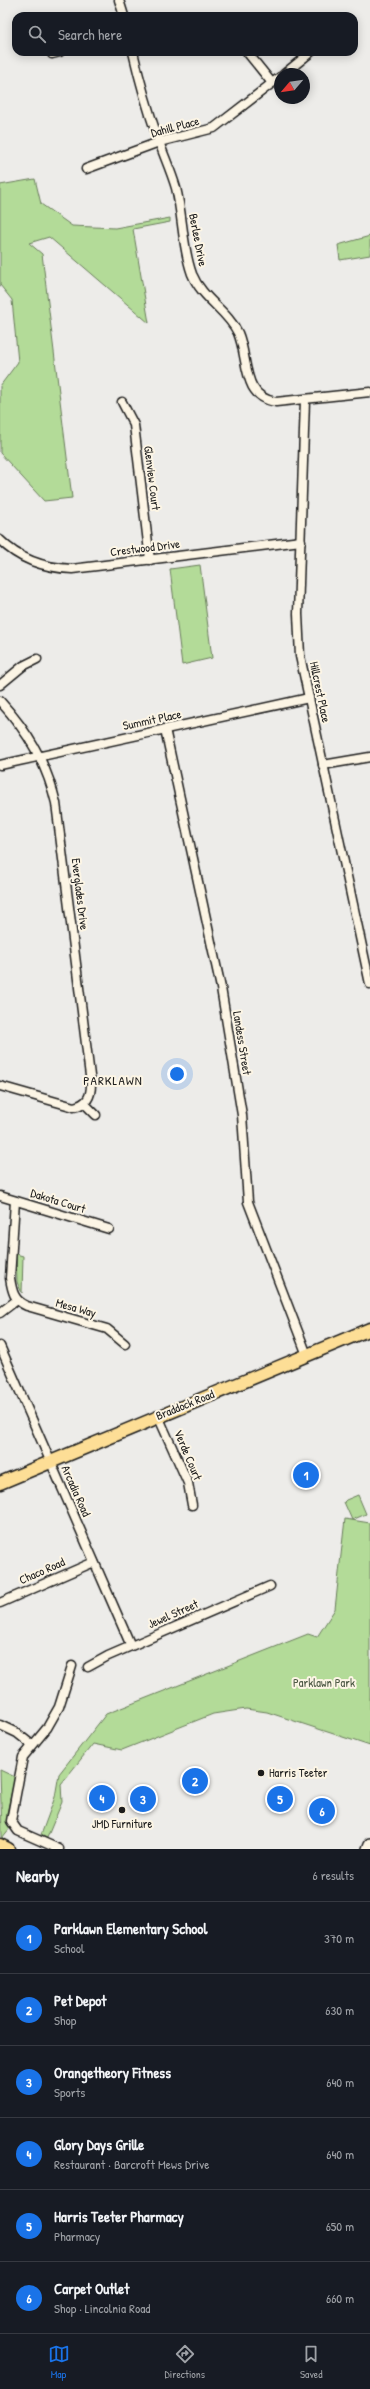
<!DOCTYPE html>
<meta charset="utf-8">
<style>
:root{--surface:#171b24;--page:#242831;--text:#f1f3f6;--muted:#9ea1a6;--line:#363941;--accent:#1a73e8}
body{margin:0;font-family:"Patrick Hand",sans-serif;background:var(--page);color:var(--text)}
.compass{position:absolute;left:274px;top:68px;width:36px;height:36px;border-radius:50%;background:var(--surface);box-shadow:0 2px 10px #0003;rotate:241deg}
.you{position:absolute;left:177px;top:1074px;width:14px;height:14px;margin:-10px;border:3px solid #fff;border-radius:50%;background:#1a73e8;box-shadow:0 0 0 6px #1a73e833}
.badge{display:grid;place-items:center;width:26px;height:26px;border-radius:50%;background:var(--accent);color:#fff;font-size:13px;font-weight:700}
.pin{position:absolute;translate:-50% -50%;border:2px solid #fff;box-shadow:0 1px 4px #0006}
.list{margin:0;padding:0;list-style:none}
h2{display:flex;justify-content:space-between;align-items:center;height:52px;margin:0;padding:0 16px;font-size:17px}
h2 small{font-size:13px;font-weight:400;color:var(--muted)}
.list li{display:grid;grid-template-columns:26px 1fr auto;gap:12px;align-items:center;box-sizing:border-box;height:72px;padding:0 16px;border-top:1px solid var(--line)}
.list b{display:block;font-size:15px;white-space:nowrap}
.list p{margin:0;font-size:13px;white-space:nowrap;color:var(--muted)}
.list em{font-size:13px;font-style:normal;color:var(--muted)}
.icon{flex:none;width:22px;height:22px;fill:none;stroke:currentColor;stroke-width:2;stroke-linecap:round;stroke-linejoin:round}
.map{position:relative;flex:none;width:370px;height:1849px;overflow:hidden}
.search{position:absolute;background:var(--surface);box-shadow:0 2px 10px #0003;left:12px;right:12px;top:12px;height:44px;display:flex;align-items:center;gap:10px;box-sizing:border-box;padding:0 14px;border-radius:12px;color:var(--muted);font-size:15px}
.sheet{height:484px;background:var(--surface)}
nav{display:flex;justify-content:space-around;align-items:center;box-sizing:border-box;height:56px;border-top:1px solid var(--line);background:var(--surface);font-size:11px;color:var(--muted)}
nav a{display:grid;justify-items:center;gap:2px}
nav .on{color:var(--accent)}
.map>svg:first-child{display:block}
.green{fill:#b3db98;stroke:#687c5a}
.lines{fill:none;stroke-linecap:round;stroke-linejoin:round}
.minor-casing{stroke:#1c1c1c;stroke-width:11}
.secondary-casing{stroke:#1c1c1c;stroke-width:14}
.primary-casing{stroke:#1c1c1c;stroke-width:15}
.minor{stroke:#fcf5e5;stroke-width:8}
.secondary{stroke:#fcf5e5;stroke-width:11}
.primary{stroke:#fdde96;stroke-width:12}
.poi-dot{fill:#1c1c1c;stroke:#fcf5e5;stroke-width:1.5}
.labels{text-anchor:middle;stroke-width:4;stroke-linejoin:round;paint-order:stroke}
.street-label{font-size:12px;fill:#1c1c1c;stroke:#fcf5e5}
.park-label{font-size:12px;fill:#495541;stroke:#fcf5e5}
.poi-label{font-size:12px;fill:#1c1c1c;stroke:#fcf5e5;text-anchor:start}
.neighbourhood-label{font-size:13px;letter-spacing:1px;fill:#1c1c1c;stroke:#fcf5e5}
</style>
<div class="map">
<svg width="370" height="1849" viewBox="0 0 370 1849">
<rect width="100%" height="100%" fill="#edece9"/>
<filter id="ink" filterUnits="userSpaceOnUse"><feTurbulence type="fractalNoise" baseFrequency=".025" numOctaves="2"/><feDisplacementMap in="SourceGraphic" scale="8" xChannelSelector="R" yChannelSelector="G"/><feConvolveMatrix kernelMatrix="1 2 1 2 8 2 1 2 1" color-interpolation-filters="sRGB"/></filter>
<g filter="url(#ink)">
<g class="green">
<polygon points="35,179 41,204 72,226 115,228 170,218 170,222 133,229 149,323 49,237 29,243 42,254 72,498 44,501 0,453 0,386 18,362 12,300 0,285 0,185"/>
<polygon points="370,236 370,255 340,260 338,245"/>
<polygon points="200,565 212,658 182,665 170,569"/>
<polygon points="16,1254 23,1256 22,1293 17,1282"/>
<polygon points="358,1495 366,1514 352,1520 344,1502 346,1500"/>
<polygon points="345,1519 370,1523 370,1746 267,1712 246,1709 213,1714 122,1750 93,1744 61,1784 62,1802 47,1838 41,1835 55,1797 59,1774 106,1714 308,1634 317,1637 335,1609"/>
<polygon points="0,1770 15,1777 7,1813 10,1828 2,1838"/>
</g>
<g class="lines">
<defs>
<g id="minor">
<polyline points="119,0 124,16"/>
<path d="M133 52C140 82 148 110 158 139 164 156 171 171 176 188 183 216 182 247 192 274 202 299 227 310 238 333 249 358 241 397 276 402L370 392"/>
<polyline points="247,52 272,83"/>
<polyline points="52,54 60,52"/>
<polyline points="284,74 311,52"/>
<polyline points="86,169 159,142 214,128 280,77"/>
<polyline points="305,400 298,614 300,656 370,984"/>
<polyline points="122,402 134,425 150,560"/>
<path d="M0 540C20 560 45 568 72 569L301 541"/>
<polyline points="0,685 23,666 37,659"/>
<path d="M0 701C28 732 46 762 56 803L91 1084C91 1097 87 1104 74 1107L0 1086"/>
<polyline points="165,729 221,988 242,1115 248,1202 307,1355"/>
<polyline points="0,765 309,698"/>
<polyline points="323,765 370,757"/>
<polyline points="84,1103 96,1115"/>
<polyline points="0,1196 109,1229"/>
<path d="M15 1201 10 1278C12 1291 14 1301 27 1306L107 1329 125 1344"/>
<polyline points="0,1313 17,1300"/>
<polyline points="0,1346 131,1646"/>
<polyline points="158,1416 188,1483 192,1505"/>
<polyline points="0,1603 94,1562"/>
<polyline points="88,1667 108,1656 270,1586"/>
<polyline points="0,1725 17,1733 32,1745"/>
<polyline points="59,1849 18,1831 11,1821 23,1757 47,1728 59,1707 72,1666"/>
</g>
<polyline id="secondary" points="368,1849 370,1844"/>
<g id="primary">
<polyline points="0,1483 370,1329"/>
<polyline points="0,1845 8,1849"/>
</g>
</defs>
<use href="#minor" class="minor-casing"/>
<use href="#secondary" class="secondary-casing"/>
<use href="#primary" class="primary-casing"/>
<use href="#minor" class="minor"/>
<use href="#secondary" class="secondary"/>
<use href="#primary" class="primary"/>
</g>
</g>
<g class="poi-dot">
<circle cx="261" cy="1773" r="4"/>
<circle cx="122" cy="1810" r="4"/>
</g>
<g class="labels">
<g class="street-label">
<text transform="translate(175 127) rotate(-15)" y="4">Dahill Place</text>
<text transform="translate(198 240) rotate(79)" y="4">Berlee Drive</text>
<text transform="translate(152 478) rotate(83)" y="4">Glenview Court</text>
<text transform="translate(145 548) rotate(-7)" y="4">Crestwood Drive</text>
<text transform="translate(320 692) rotate(78)" y="4">Hillcrest Place</text>
<text transform="translate(152 720) rotate(-12)" y="4">Summit Place</text>
<text transform="translate(80 894) rotate(83)" y="4">Everglades Drive</text>
<text transform="translate(242 1043) rotate(81)" y="4">Landess Street</text>
<text transform="translate(58 1201) rotate(17)" y="4">Dakota Court</text>
<text transform="translate(76 1308) rotate(16)" y="4">Mesa Way</text>
<text transform="translate(185 1405) rotate(-22)" y="4">Braddock Road</text>
<text transform="translate(188 1455) rotate(67)" y="4">Verde Court</text>
<text transform="translate(76 1491) rotate(66)" y="4">Arcadia Road</text>
<text transform="translate(42 1571) rotate(-24)" y="4">Chaco Road</text>
<text transform="translate(173 1614) rotate(-24)" y="4">Jewel Street</text>
</g>
<g class="park-label">
<text x="324" y="1687">Parklawn Park</text>
</g>
<g class="poi-label">
<text x="269" y="1777">Harris Teeter</text>
<text x="122" y="1828" text-anchor="middle">JMD Furniture</text>
</g>
<g class="neighbourhood-label">
<text x="113" y="1085">PARKLAWN</text>
</g>
</g>
</svg>
<svg class="compass" viewBox="-18 -18 36 36"><path d="M0-13l5 13h-10z" fill="#e53935"/><path d="M0 13l5-13h-10z" fill="#9ea1a6"/></svg>
<div class="you"></div>
<div class="pin badge" style="left:306px;top:1475px">1</div>
<div class="pin badge" style="left:195px;top:1781px">2</div>
<div class="pin badge" style="left:143px;top:1799px">3</div>
<div class="pin badge" style="left:102px;top:1798px">4</div>
<div class="pin badge" style="left:280px;top:1799px">5</div>
<div class="pin badge" style="left:322px;top:1811px">6</div>
<div class="search"><svg class="icon" aria-label="search" viewBox="0 0 24 24"><circle cx="10" cy="10" r="6"/><path d="M15 15l6 6"/></svg>Search here</div>
</div>
<section class="sheet">
<h2>Nearby<small>6 results</small></h2>
<ul class="list">
<li><span class="badge">1</span><div><b>Parklawn Elementary School</b><p>School</p></div><em>370 m</em></li>
<li><span class="badge">2</span><div><b>Pet Depot</b><p>Shop</p></div><em>630 m</em></li>
<li><span class="badge">3</span><div><b>Orangetheory Fitness</b><p>Sports</p></div><em>640 m</em></li>
<li><span class="badge">4</span><div><b>Glory Days Grille</b><p>Restaurant · Barcroft Mews Drive</p></div><em>640 m</em></li>
<li><span class="badge">5</span><div><b>Harris Teeter Pharmacy</b><p>Pharmacy</p></div><em>650 m</em></li>
<li><span class="badge">6</span><div><b>Carpet Outlet</b><p>Shop · Lincolnia Road</p></div><em>660 m</em></li>
</ul>
</section>
<nav>
<a class="on"><svg class="icon" aria-label="map" viewBox="0 0 24 24"><path d="M3 6l6-2 6 2 6-2v14l-6 2-6-2-6 2zM9 4v14M15 6v14"/></svg>Map</a>
<a><svg class="icon" aria-label="directions" viewBox="0 0 24 24"><path d="M12 3l9 9-9 9-9-9zM9 14v-3h6M13 9l2 2-2 2"/></svg>Directions</a>
<a><svg class="icon" aria-label="saved" viewBox="0 0 24 24"><path d="M7 4h10v16l-5-4-5 4z"/></svg>Saved</a>
</nav>
